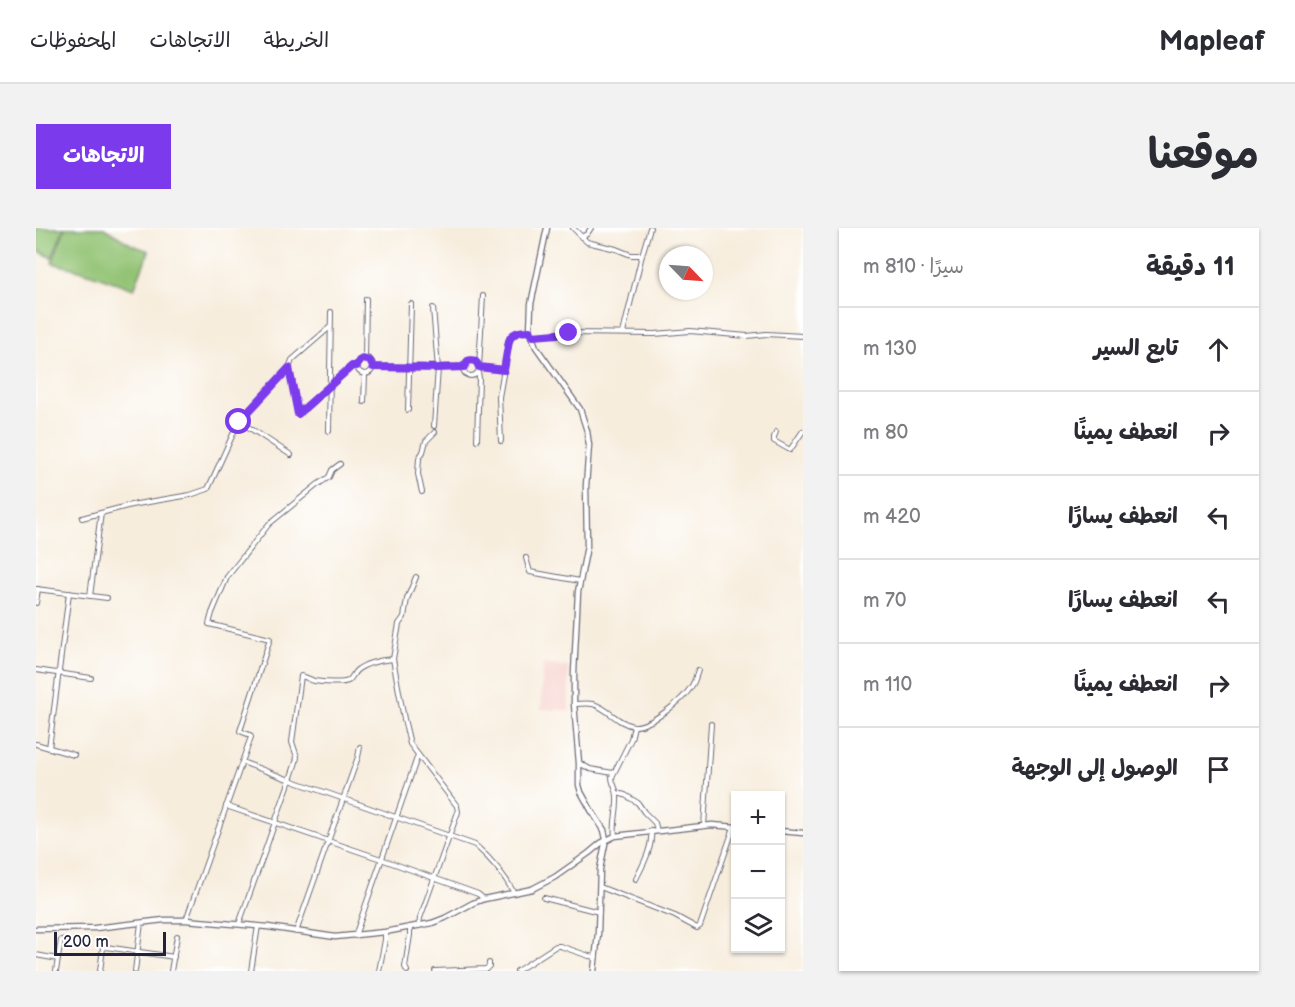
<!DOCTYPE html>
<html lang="ar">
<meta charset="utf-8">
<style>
:root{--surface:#fff;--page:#f2f2f3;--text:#2b2b33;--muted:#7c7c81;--line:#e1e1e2;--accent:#7c3aed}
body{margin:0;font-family:"Balsamiq Sans","Playpen Sans Arabic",sans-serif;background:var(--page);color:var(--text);direction:rtl}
.controls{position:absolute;right:18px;bottom:18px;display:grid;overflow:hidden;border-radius:0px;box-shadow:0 2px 4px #0004}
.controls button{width:54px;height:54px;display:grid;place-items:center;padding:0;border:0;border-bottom:2px solid var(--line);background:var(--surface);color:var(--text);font:30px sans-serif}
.compass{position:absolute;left:623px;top:18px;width:54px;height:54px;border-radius:50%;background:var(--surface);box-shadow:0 2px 4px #0004;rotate:115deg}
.scale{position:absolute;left:18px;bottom:15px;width:112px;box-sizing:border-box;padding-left:6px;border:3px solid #22223b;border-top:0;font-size:16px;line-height:21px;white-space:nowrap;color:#22223b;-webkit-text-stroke:4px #fff;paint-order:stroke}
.stop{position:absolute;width:18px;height:18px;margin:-14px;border:4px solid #7c3aed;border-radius:50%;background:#fff}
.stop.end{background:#7c3aed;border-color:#fff;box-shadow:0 2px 6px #0008}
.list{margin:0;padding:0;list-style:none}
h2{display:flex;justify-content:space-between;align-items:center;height:78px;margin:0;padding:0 24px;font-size:26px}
h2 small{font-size:20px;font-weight:400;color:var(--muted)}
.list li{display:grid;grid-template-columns:39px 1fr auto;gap:18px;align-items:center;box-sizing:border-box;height:84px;padding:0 24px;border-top:2px solid var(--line)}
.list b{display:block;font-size:22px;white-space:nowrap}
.list em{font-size:20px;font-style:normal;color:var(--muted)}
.icon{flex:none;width:33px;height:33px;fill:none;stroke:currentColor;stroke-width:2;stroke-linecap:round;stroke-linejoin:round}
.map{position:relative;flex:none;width:767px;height:743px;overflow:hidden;direction:ltr;border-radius:0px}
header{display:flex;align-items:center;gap:36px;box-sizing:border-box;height:84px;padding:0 30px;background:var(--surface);border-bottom:2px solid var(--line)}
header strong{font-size:28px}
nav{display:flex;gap:33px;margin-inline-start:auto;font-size:21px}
.intro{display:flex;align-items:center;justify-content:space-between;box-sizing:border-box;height:144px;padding:0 36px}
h1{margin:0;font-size:42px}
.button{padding:15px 27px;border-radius:0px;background:var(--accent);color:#fff;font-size:21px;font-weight:700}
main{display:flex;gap:36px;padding:0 36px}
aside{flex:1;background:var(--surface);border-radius:0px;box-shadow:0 2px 4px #0004}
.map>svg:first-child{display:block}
.built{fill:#f7d0cb}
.green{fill:#91c272;stroke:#5a7256;stroke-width:1.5}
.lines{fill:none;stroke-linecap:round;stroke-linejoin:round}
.minor-casing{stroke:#6d6974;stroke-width:6}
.tertiary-casing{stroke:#6d6974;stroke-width:7}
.minor{stroke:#fff;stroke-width:4}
.tertiary{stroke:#fff;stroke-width:4.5}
.route{stroke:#7c3aed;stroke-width:8}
</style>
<header>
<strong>Mapleaf</strong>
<nav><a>الخريطة</a><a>الاتجاهات</a><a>المحفوظات</a></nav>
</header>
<div class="intro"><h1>موقعنا</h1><a class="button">الاتجاهات</a></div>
<main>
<aside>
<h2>11 دقيقة<small>سيرًا · 810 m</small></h2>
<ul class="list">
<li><svg class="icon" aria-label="ahead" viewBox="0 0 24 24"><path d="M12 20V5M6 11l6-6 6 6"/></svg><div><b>تابع السير</b></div><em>130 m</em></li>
<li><svg class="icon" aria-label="right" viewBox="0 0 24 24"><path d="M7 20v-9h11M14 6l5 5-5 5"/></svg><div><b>انعطف يمينًا</b></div><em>80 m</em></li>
<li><svg class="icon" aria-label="left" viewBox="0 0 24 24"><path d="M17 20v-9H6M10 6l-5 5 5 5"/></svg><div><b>انعطف يسارًا</b></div><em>420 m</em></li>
<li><svg class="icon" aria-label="left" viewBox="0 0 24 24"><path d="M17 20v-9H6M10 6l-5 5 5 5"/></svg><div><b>انعطف يسارًا</b></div><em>70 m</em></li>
<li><svg class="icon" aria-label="right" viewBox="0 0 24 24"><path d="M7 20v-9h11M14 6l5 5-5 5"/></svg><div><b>انعطف يمينًا</b></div><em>110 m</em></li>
<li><svg class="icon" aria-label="arrive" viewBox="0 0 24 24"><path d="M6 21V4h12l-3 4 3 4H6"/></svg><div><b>الوصول إلى الوجهة</b></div></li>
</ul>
</aside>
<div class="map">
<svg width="767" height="743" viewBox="0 0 767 743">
<rect width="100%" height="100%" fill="#fff"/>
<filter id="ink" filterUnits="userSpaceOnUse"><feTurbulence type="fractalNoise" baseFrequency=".0167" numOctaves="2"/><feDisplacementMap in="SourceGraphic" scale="12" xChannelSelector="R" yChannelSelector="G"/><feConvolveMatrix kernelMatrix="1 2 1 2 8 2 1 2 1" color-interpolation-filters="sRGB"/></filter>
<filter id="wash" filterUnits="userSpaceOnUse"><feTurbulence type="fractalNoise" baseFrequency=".008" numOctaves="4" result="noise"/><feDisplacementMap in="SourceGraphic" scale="24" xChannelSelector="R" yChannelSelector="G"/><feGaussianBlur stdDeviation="1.35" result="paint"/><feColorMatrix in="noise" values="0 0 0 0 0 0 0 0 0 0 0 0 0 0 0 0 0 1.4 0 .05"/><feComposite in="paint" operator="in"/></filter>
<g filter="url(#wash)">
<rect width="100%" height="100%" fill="#f7eddd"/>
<polygon class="built" points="507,436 532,439 533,483 505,481"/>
<g class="green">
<polygon points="0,0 28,0 16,30 0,22"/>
<polygon points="29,0 68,0 96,17 113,23 98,61 44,42 16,35"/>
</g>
</g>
<g filter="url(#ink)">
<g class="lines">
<defs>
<g id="minor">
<polyline points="537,0 551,14 580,21 595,27 606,27"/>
<polyline points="545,9 551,6 555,0"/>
<polyline points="447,68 443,139 468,142"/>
<polyline points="397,80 402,140 398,198"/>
<polyline points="587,105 606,27 614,0"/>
<polyline points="497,108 533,105 619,106 654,103 711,108 730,106 767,108"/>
<circle cx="329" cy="138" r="8"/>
<polyline points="329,131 330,71"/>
<circle cx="435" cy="140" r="8"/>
<polyline points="337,139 428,139"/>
<polyline points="253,140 262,186 316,138 321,138"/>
<polyline points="328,174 329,146"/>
<polyline points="372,182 375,76"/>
<polyline points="203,193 255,227"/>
<polyline points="293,203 295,84"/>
<polyline points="740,204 738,209 738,213 754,222 767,203"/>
<polyline points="441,212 443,150 442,144"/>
<path d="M465 213 463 169 473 113C476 104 485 104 494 103"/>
<polyline points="386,264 382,246 383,230 387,224 390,213 399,204"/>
<polyline points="46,290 95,277 154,267 172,261 203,193 253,140 256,132 294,99"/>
<polyline points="490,330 494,344 544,353"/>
<polyline points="380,349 371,371 368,389 363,396 357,431 368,491 374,516 421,578 422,584 384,690 383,698"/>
<polyline points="0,361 71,370"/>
<polyline points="54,368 65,285"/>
<polyline points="0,375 2,361"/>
<polyline points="0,442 55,450"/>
<path d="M538 476C544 476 551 475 557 476 572 480 582 496 598 498 614 499 647 472 655 459 659 454 660 448 662 442"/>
<polyline points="0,516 38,527"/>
<polyline points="13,520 33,365"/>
<polyline points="206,534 215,509 214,507 204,503 234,411 173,396 176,385 191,349 233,296 281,257 293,249 296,242 304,236"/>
<polyline points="543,535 554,541 577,545"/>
<polyline points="581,565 589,567 602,575 608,584 619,595 621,603"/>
<polyline points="190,578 345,631 442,666 448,671"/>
<polyline points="668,598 675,496"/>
<path d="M579 608C577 594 582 582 581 568 581 561 576 556 576 549L595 511 598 498"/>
<path d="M600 651C607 637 617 619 615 603"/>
<polyline points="564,659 639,688 661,700 664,698 698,599"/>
<polyline points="508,670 563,684"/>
<path d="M150 692 206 534 254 552 260 534 261 529 256 514 265 448C270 449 273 451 278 453 285 454 306 456 312 453 316 451 317 445 321 442 330 435 346 432 357 431"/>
<path d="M203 696 254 552 439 617C454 630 469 648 478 665"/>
<polyline points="260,704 322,529 324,519"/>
<polyline points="319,708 382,527"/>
<polyline points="0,727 22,731"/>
<polyline points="20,743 25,712"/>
<polyline points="64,743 67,720 70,719 138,729"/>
<polyline points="99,743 105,695"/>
<polyline points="135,743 141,708"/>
<polyline points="215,743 222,698"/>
<polyline points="343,743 349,712 349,704"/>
<polyline points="371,743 369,739 374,707 374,699"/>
<polyline points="399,743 450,741 453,738 453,735"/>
<polyline points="481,743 520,718 524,718 553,728 560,729"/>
</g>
<g id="tertiary">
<polyline points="511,0 495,76 494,103 500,119 544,181 551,203 553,217 550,258 551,318 542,364 538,445 538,476 543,535 543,557 545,564 555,582 568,602 570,611 564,641 562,705 558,743"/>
<polyline points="744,603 767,605"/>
<polyline points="0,701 59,700 128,692 150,692 232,699 299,709 349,704 396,695 409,690 437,675 448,671 496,661 519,649 553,625 565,615 579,608 676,597 700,599"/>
</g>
</defs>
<use href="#minor" class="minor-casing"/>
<use href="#tertiary" class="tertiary-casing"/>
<use href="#minor" class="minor"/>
<use href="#tertiary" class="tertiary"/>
</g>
</g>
<g class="lines" filter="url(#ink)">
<path class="route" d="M203 194 253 140 262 186 316 138H321L323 133 327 131 334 133 337 139 402 140 428 139 432 133C437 131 441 133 443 139L468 142 473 113C476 104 485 103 494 103L497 108 533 105"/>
</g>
</svg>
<div class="controls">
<button>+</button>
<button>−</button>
<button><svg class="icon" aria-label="layers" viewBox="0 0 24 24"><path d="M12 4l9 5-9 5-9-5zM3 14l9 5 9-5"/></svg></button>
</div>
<svg class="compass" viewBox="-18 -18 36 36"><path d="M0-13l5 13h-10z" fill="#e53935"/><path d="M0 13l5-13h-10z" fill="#7c7c81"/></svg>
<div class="scale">200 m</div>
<div class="stop" style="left:203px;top:194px"></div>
<div class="stop end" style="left:533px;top:105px"></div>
</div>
</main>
